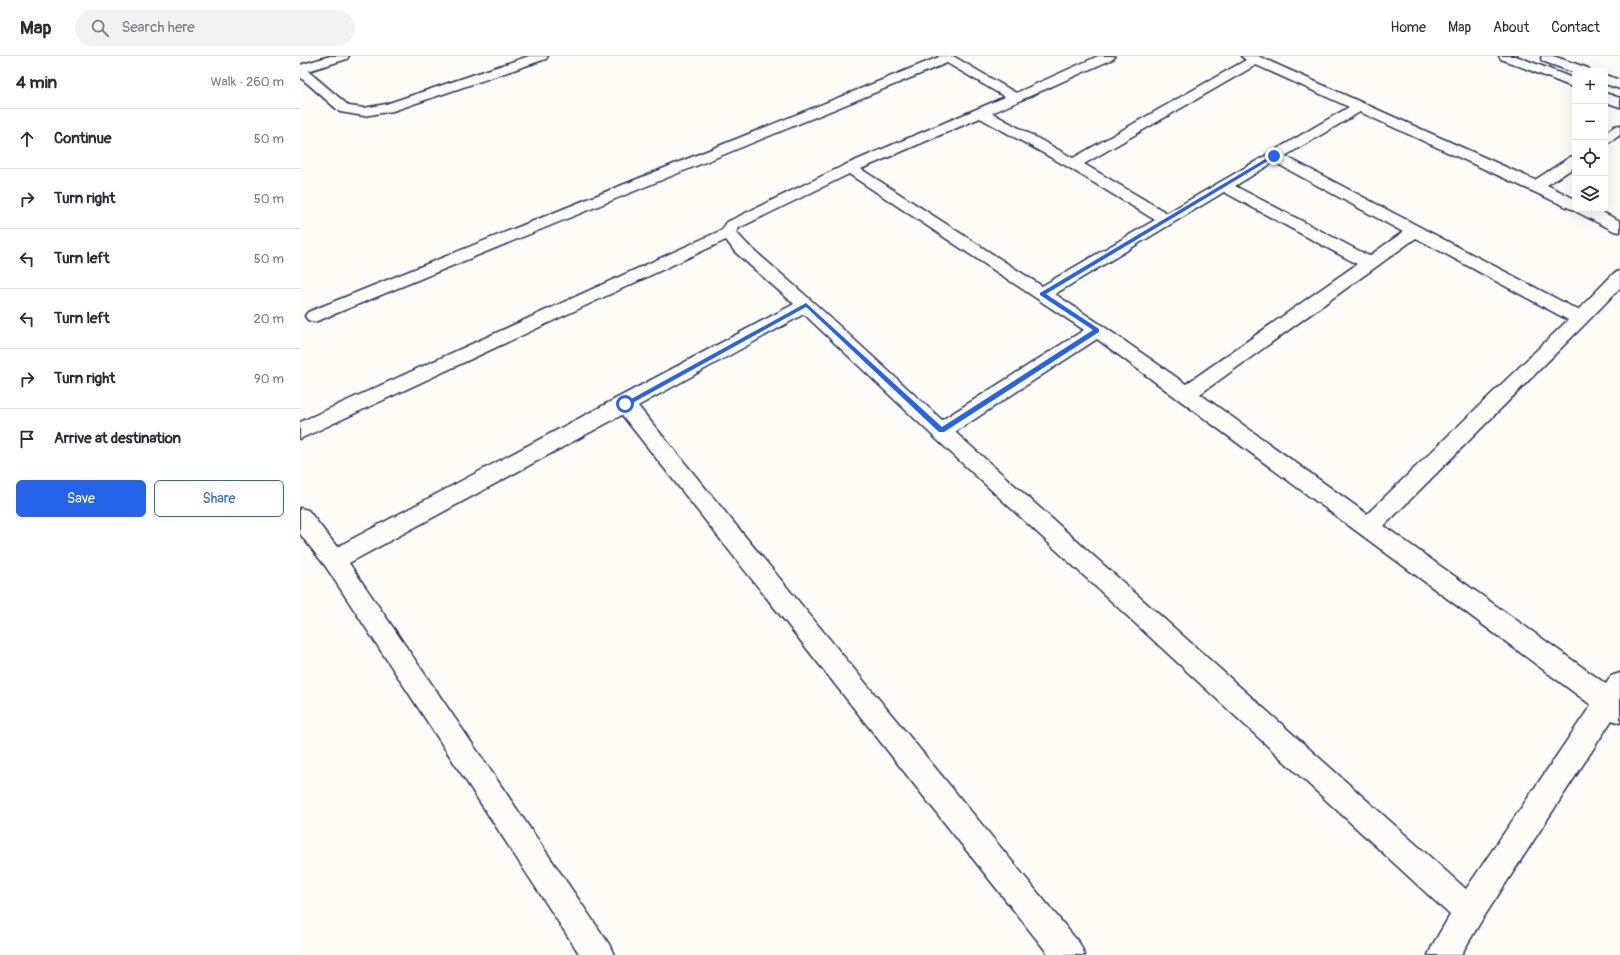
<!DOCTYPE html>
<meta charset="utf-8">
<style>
:root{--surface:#fff;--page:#f2f2f3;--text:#2b2b33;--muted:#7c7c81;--line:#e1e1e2;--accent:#2563eb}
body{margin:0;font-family:Pangolin,sans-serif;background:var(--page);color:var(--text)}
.controls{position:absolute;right:12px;top:12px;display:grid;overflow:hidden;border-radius:6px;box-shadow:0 4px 16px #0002}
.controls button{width:36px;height:36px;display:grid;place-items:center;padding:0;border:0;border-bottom:1px solid var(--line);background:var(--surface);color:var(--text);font:20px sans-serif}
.stop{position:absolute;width:12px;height:12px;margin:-9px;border:3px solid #2563eb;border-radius:50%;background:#fff}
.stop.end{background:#2563eb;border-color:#fff;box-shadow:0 1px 4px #0008}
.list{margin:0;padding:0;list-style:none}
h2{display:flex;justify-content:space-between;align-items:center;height:52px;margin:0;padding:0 16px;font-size:17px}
h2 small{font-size:13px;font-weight:400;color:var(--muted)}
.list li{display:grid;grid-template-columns:26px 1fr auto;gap:12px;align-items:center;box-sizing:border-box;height:60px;padding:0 16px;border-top:1px solid var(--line)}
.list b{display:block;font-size:15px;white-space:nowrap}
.list em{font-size:13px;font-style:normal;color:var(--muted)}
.actions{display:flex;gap:8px;padding:12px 16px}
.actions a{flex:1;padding:9px 0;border:1px solid var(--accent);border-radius:6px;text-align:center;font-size:14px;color:var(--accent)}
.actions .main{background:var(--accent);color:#fff}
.icon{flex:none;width:22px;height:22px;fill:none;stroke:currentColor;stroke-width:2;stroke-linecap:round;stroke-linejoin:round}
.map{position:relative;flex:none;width:1320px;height:899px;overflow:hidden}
header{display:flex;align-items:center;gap:24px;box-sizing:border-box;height:56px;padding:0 20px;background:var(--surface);border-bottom:1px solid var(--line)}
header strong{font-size:19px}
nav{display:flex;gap:22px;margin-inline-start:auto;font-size:14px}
.search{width:280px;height:36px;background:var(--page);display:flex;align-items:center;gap:10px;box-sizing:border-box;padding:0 14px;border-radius:22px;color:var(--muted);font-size:15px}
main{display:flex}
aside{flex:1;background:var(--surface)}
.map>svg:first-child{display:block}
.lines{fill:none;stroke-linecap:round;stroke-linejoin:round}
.minor-casing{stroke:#1b2f5e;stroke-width:3}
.secondary-casing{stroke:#1b2f5e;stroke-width:3}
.minor{fill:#fdfcf7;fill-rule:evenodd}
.secondary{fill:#fdfcf7;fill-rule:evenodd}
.route{fill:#2563eb}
</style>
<header>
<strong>Map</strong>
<div class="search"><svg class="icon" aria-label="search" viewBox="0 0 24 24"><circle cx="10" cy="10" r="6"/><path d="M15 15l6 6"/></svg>Search here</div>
<nav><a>Home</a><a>Map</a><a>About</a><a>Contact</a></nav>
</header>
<main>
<aside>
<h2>4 min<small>Walk · 260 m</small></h2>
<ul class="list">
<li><svg class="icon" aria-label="ahead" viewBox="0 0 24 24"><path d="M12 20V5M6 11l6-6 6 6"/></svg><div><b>Continue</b></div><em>50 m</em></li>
<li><svg class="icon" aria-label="right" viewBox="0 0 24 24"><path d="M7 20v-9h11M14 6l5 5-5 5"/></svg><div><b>Turn right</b></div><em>50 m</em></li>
<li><svg class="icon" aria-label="left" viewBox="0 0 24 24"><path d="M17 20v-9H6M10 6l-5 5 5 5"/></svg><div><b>Turn left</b></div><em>50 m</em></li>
<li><svg class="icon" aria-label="left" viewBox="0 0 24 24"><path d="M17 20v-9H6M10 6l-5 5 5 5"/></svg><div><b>Turn left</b></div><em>20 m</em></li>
<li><svg class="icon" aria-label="right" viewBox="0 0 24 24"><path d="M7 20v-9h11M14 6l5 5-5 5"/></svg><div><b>Turn right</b></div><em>90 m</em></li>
<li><svg class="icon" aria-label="arrive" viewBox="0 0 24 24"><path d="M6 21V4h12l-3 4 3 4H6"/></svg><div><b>Arrive at destination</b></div></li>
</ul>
<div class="actions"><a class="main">Save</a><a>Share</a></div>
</aside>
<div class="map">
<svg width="1320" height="899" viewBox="0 0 1320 899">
<rect width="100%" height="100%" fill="#fdfcf7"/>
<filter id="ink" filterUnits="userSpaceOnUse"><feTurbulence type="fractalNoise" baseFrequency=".025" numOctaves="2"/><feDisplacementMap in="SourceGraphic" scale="8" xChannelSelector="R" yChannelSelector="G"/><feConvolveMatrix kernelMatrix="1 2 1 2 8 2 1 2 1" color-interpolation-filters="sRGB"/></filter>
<g filter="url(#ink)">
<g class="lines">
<defs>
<g id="minor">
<polygon points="30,0 49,0 47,3 8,15 49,50 64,52 86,48 229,0 248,0 246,3 93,55 64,60 40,56 0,21 0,9"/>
<path d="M638 0H653L716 37 798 0H815L813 3 692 57 773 102 946 4 941 0H958L1235 124 1270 101 1275 100V111L1247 129 1275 143V153H1296L1320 165V176L1314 175 1277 156 1275 154 1269 152 1060 56 985 100 1278 254 1314 217 1320 215V232L1286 267 1084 470 1306 628 1311 620 1320 617V667L1312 664 1180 867 1161 899H1128L1133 888 1150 859 634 381 504 258 338 350 780 888 785 899H749L322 359 49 507 309 888 314 899H280L26 511 0 478V452L8 454 37 491 494 248 435 196 426 184 0 383V366L422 174 427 166 545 109 705 41 647 7 20 264 14 266 8 264 5 260 8 256 639 1ZM956 9 1049 51 867 157 784 108ZM680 62 768 111 855 164 742 230 561 113ZM974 106 1103 176 1069 200 935 130ZM549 118 784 274 642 364 512 245 447 188 436 176 439 172ZM924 136 1057 208 886 328 803 270 755 238ZM1116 182 1268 264 1067 458 900 338ZM797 283 1291 649 1166 833 655 376Z"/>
<polygon points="1320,69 1320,79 1310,86 1305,87 1305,77 1315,70"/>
</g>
<g id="secondary">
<polygon points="1199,0 1216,0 1275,23 1275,32 1201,3"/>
<polygon points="1242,0 1253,0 1288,12 1290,15 1275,15 1275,17 1242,5 1241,2"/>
<polygon points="1305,19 1320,24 1320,33 1305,28"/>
<polygon points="1305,37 1320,42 1320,51 1305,46"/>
</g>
</defs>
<use href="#minor" class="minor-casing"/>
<use href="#secondary" class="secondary-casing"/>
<use href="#minor" class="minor"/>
<use href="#secondary" class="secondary"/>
</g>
</g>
<polygon class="route" points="972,99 976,100 746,238 799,273 799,276 644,376 639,376 506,251 327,350 325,350 322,348 506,247 642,371 793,274 740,239 740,237"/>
</svg>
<div class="controls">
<button>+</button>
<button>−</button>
<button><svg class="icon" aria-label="locate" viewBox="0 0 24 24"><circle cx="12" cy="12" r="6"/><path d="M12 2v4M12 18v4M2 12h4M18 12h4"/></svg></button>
<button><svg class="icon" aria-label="layers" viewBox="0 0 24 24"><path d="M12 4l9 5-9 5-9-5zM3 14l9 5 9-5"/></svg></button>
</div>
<div class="stop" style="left:325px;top:348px"></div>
<div class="stop end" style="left:974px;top:100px"></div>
</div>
</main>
